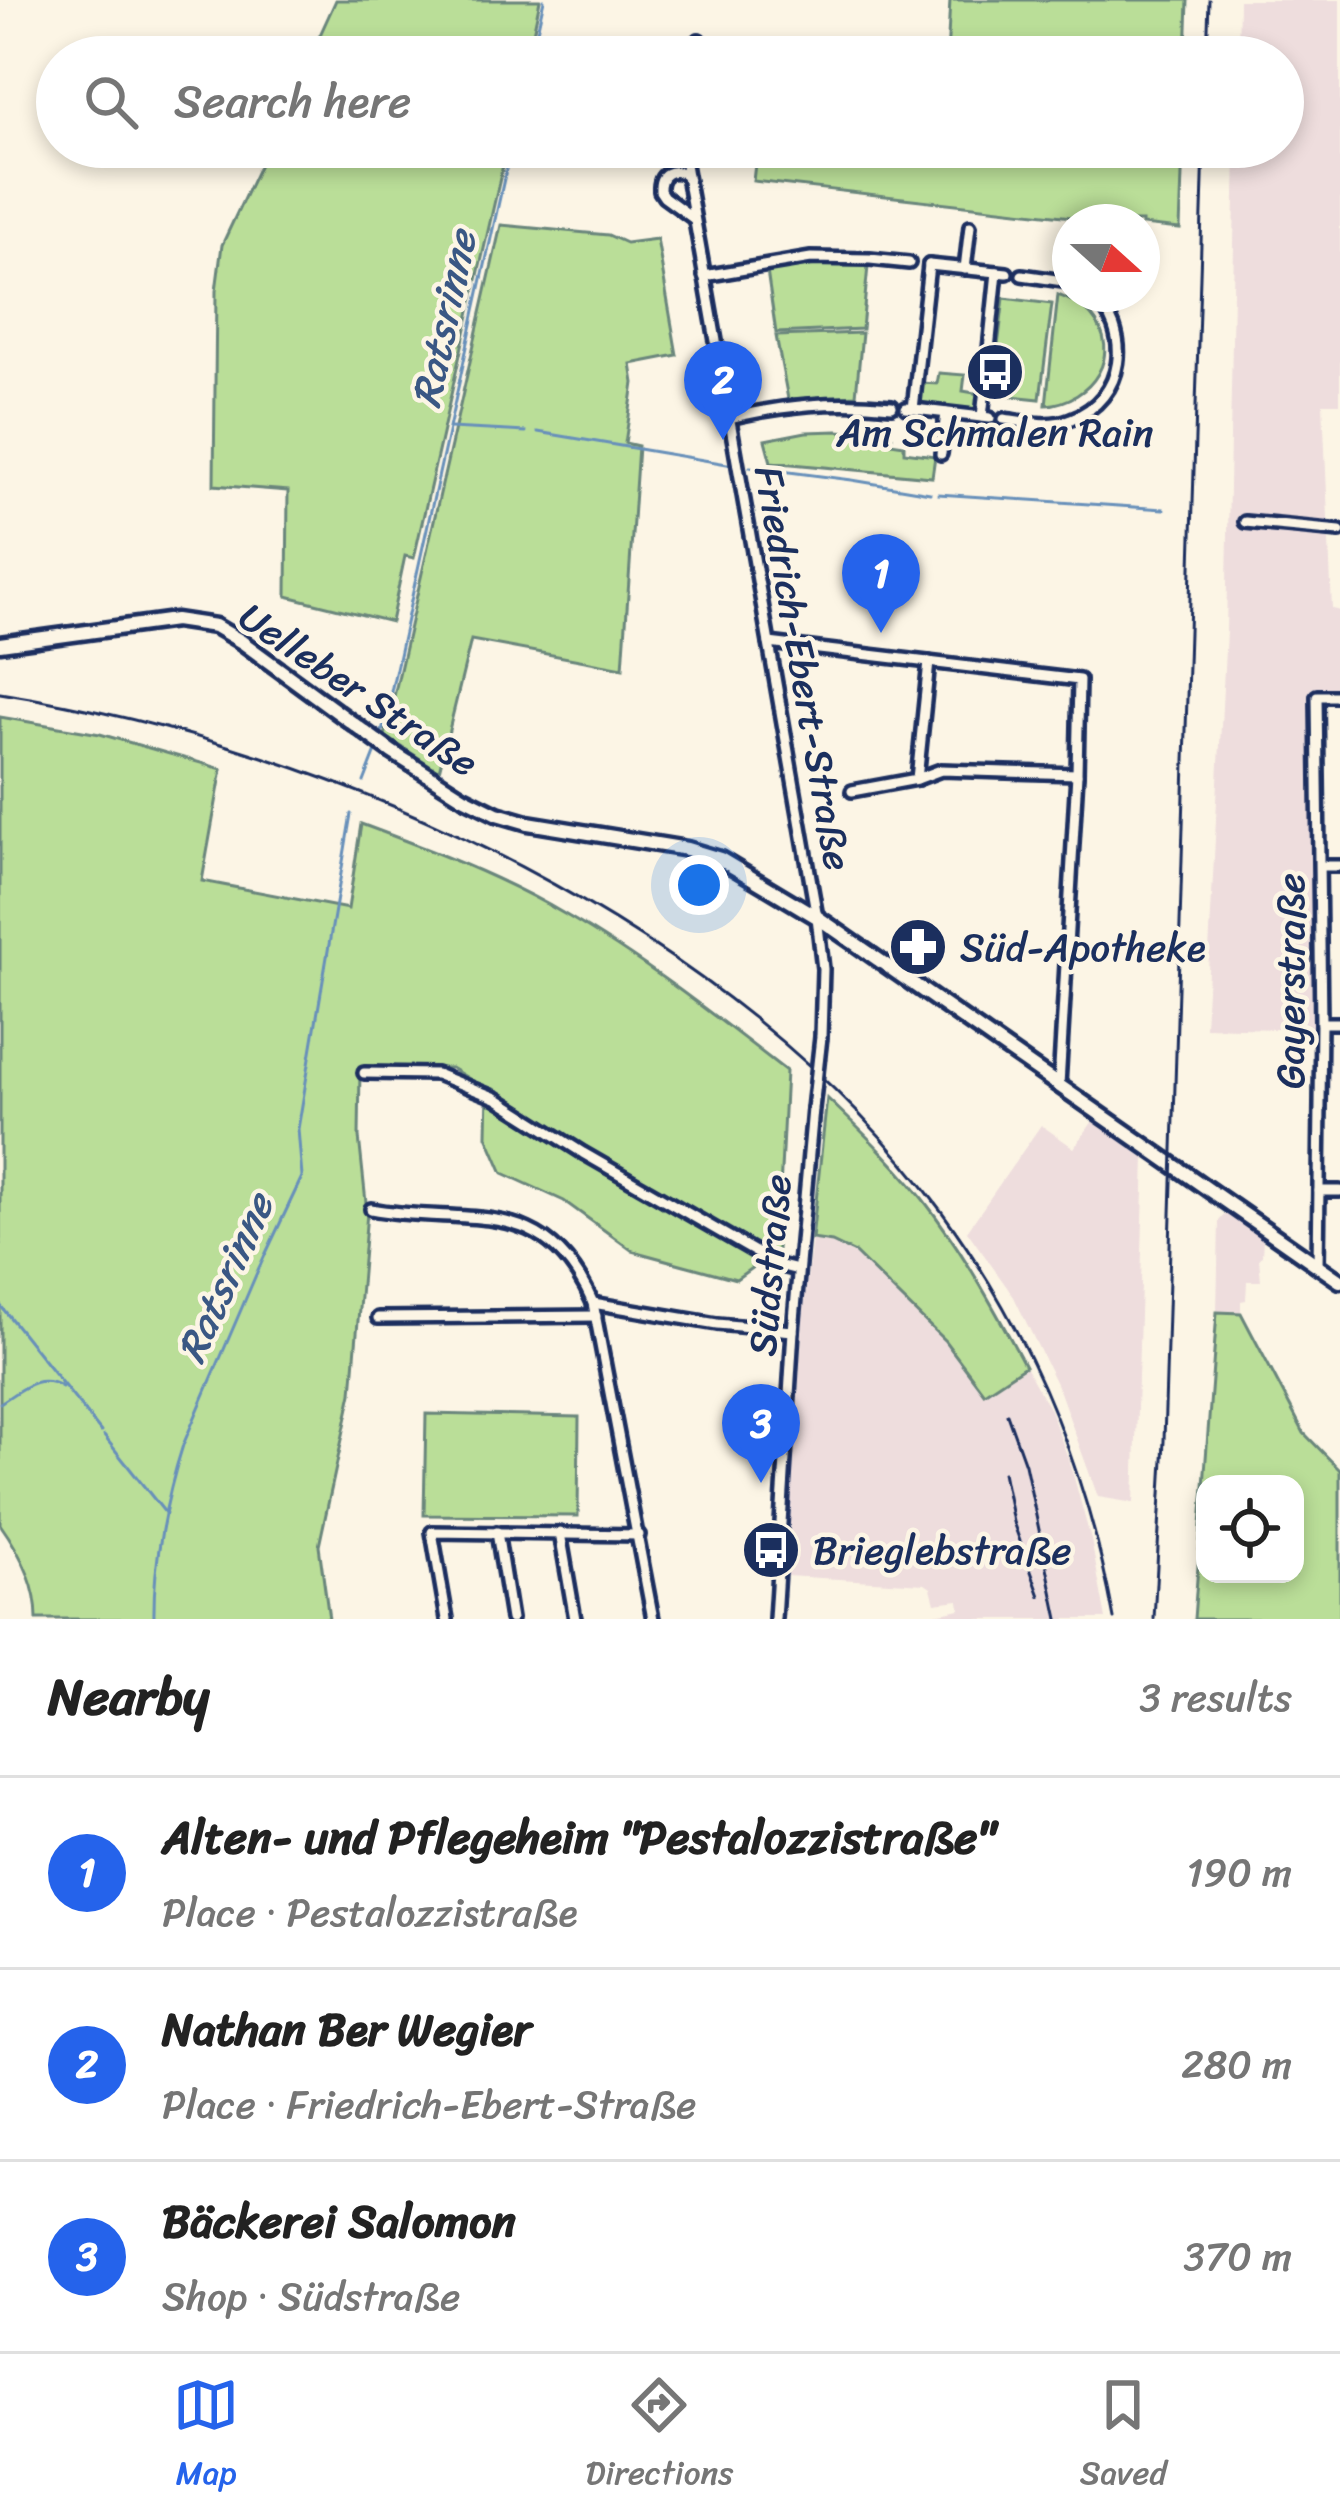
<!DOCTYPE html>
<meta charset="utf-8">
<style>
:root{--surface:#fff;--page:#f2f2f2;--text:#222;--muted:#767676;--line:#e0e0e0;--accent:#2563eb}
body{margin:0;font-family:Sriracha,sans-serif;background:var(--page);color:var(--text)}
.controls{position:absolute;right:36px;bottom:36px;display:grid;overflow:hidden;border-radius:24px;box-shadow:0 6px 18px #0003}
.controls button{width:108px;height:108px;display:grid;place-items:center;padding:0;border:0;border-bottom:3px solid var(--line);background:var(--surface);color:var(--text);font:60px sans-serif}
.compass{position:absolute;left:1052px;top:204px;width:108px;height:108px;border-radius:50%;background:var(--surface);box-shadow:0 6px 18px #0003;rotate:111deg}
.you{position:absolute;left:699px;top:885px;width:42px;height:42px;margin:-30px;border:9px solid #fff;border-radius:50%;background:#1a73e8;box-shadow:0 0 0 18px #1a73e833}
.badge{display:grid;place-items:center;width:78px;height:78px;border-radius:50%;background:var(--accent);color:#fff;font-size:39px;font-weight:700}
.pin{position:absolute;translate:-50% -99px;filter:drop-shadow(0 3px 6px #0008)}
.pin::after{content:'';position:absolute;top:63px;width:42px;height:36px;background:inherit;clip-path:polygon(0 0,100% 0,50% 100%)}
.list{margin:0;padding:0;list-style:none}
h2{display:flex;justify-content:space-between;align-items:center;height:156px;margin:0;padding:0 48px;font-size:51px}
h2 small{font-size:39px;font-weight:400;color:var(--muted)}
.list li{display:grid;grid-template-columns:78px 1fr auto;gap:36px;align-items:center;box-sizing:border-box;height:192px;padding:0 48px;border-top:3px solid var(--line)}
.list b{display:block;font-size:45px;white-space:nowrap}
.list p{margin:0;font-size:39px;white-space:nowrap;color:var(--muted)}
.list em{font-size:39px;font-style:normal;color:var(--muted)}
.icon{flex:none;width:66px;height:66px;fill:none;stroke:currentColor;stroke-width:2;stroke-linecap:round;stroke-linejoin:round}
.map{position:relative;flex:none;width:1340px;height:1619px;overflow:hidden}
.search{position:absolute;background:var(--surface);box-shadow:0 6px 18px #0003;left:36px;right:36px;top:36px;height:132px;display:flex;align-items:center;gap:30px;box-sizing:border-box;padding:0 42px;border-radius:66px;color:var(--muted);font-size:45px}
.sheet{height:732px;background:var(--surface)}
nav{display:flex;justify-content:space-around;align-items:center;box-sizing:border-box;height:168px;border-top:3px solid var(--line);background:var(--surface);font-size:33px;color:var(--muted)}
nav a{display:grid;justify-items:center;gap:6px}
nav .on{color:var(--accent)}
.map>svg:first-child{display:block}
.built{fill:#edd}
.green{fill:#bade98;stroke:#6a867b;stroke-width:3;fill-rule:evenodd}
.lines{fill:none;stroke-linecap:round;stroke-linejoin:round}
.stream{stroke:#6790ba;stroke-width:3}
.street-casing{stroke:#1b2f5e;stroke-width:18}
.secondary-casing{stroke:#1b2f5e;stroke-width:21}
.street{stroke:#fcf5e5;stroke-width:9}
.secondary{stroke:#fcf5e5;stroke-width:12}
.rail{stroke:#1b2f5e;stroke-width:3}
.street-bridge-casing{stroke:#1b2f5e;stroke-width:18;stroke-linecap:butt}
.street-bridge{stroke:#fcf5e5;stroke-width:9}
.labels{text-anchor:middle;stroke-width:9;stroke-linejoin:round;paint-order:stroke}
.poi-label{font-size:39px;fill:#1b2f5e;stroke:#fcf5e5;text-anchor:start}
.street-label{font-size:39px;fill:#1b2f5e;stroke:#fcf5e5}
.water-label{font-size:42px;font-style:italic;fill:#3a5784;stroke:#fcf5e5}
</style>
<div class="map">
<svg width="1340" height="1619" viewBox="0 0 1340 1619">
<rect width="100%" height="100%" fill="#fcf5e5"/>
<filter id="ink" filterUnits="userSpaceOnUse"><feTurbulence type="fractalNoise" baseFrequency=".00833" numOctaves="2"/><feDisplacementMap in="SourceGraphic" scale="24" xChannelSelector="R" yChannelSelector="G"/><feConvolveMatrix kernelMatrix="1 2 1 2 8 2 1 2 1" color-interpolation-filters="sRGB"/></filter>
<g filter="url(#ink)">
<g class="built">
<polygon points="1239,0 1340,0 1340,403 1323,403 1332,609 1340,611 1340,688 1312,688 1313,1030 1205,1027 1226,631 1236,147 1283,147 1283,57 1238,57"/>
<polygon points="1093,1121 1145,1158 1134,1503 1098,1497 1060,1392 1014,1297 967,1231 1041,1125 1074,1148"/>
<polygon points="1226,1213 1263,1238 1262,1256 1259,1258 1261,1281 1247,1281 1246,1300 1241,1301 1241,1312 1217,1312 1219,1221"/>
<polygon points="812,1239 832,1242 855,1253 945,1341 984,1393 1025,1366 1050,1410 1070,1463 1091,1540 1106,1619 911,1619 960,1609 959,1600 935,1603 931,1588 925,1584 786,1576 804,1302"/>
</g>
<g class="green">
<polygon points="336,0 540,0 528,57 310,57"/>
<polygon points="950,0 1188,0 1186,57 947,57"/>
<polygon points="268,147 507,147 414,558 405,556 391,622 287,596 288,491 214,485 216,291 222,245"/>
<polygon points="757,147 1183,147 1180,229 1142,225 1142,222 1116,222 753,181"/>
<polygon points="501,225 608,235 626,243 657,239 677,355 631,364 634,383 625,443 638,446 623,668 471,640 439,771 385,736"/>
<polygon points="817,265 868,266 862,329 776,333 767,271"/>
<path d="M1058 295C1070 300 1082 304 1091 315 1125 354 1091 402 1046 405Z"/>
<polygon points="1004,298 1052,304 1040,399 992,394"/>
<polygon points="862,333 856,395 788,399 776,336"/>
<polygon points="939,373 965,375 963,391 980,394 975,408 965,411 923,404 919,397 921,383 937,384"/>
<polygon points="838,431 892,436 891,443 904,445 904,452 935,456 932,477 771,462 765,440 806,432"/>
<path d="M0 717 100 734 222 769 202 881 348 909 361 824C431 850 502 877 566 915 644 960 715 1016 786 1071L777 1250 736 1279 633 1251 564 1201 503 1173 487 1136 488 1090 451 1068 360 1067 359 1137 367 1212 352 1393 319 1546 329 1619H37C37 1585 20 1552 0 1524Z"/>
<path d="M827 1098C865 1134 903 1171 934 1214 969 1262 997 1313 1025 1366L984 1393 945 1341 855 1253 832 1242 812 1239Z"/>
<path d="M1217 1312 1241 1313 1304 1433 1340 1470V1619H1194ZM1205 1484H1295V1574H1205Z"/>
<polygon points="426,1414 579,1417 578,1516 424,1515"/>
</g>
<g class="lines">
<g class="stream">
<polyline points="531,57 544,0"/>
<polyline points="450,428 526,432"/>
<polyline points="538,432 733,465"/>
<polyline points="750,467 852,480 930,493"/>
<polyline points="938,494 1164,509"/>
<polyline points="381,737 511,147"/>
<polyline points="364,782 378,746"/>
<polyline points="0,1305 101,1432"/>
<path d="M0 1403C21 1390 38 1372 62 1387"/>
<polyline points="104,1436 166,1514"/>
<path d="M154 1619C153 1564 166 1498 183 1445L258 1270 302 1177 298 1129 351 814"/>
</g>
<defs>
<g id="street">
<polyline points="695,57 699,40"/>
<polyline points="682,147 817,917 823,969 821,1037"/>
<path d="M686 174C671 168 659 173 660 191L664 197 693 218"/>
<polyline points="929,265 1007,273"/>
<polyline points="965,269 970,226"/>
<polyline points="1022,275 1070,282"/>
<polyline points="704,276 811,258 870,259 909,263"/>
<polyline points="906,408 990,418"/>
<polyline points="913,409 929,265"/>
<polyline points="982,417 997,272"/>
<path d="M729 418C786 405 833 400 892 406"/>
<path d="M1004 419C1026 422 1050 428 1071 419 1126 399 1133 331 1092 294"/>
<polyline points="941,454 946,413"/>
<polyline points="1245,522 1340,531"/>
<polyline points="769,643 1079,680 1077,774 1059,1085"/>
<polyline points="917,779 929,662"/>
<polyline points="852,791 917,779 941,770 1077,774"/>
<polyline points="1320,866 1340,866"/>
<polyline points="1321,1023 1340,1023"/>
<polyline points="364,1073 436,1074 496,1098 583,1153 778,1265 798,1270"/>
<polyline points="1319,1191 1340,1191"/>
<path d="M371 1209C467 1227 544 1191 593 1303L653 1619"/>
<polyline points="1318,1266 1321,1023 1317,696 1340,696"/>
<polyline points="593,1303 717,1324 793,1331"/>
<polyline points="378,1318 596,1316"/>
<polyline points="497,1532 511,1619"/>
<polyline points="560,1533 575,1619"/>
<polyline points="447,1619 432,1532 639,1535"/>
<polyline points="775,1619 793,1331 813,1109"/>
</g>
<polyline id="secondary" points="0,644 175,620 215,626 242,642 392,752 463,797 497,814 528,823 687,849 720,859 817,917 1340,1281"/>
</defs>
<use href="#street" class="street-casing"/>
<use href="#secondary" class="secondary-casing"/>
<use href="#street" class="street"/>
<use href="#secondary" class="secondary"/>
<g class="rail">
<polyline points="1207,57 1209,0"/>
<path d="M0 693C340 746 735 930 942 1212 1031 1333 1087 1472 1114 1619"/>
<polyline points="1007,1414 1025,1464 1058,1619"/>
<polyline points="1003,1472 1013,1522 1040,1596"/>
<polyline points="1154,1619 1164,1441 1204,147"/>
</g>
<defs>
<polyline id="street-bridge" points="813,1109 821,1037"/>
</defs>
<use href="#street-bridge" class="street-bridge-casing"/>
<use href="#street-bridge" class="street-bridge"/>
</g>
</g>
<defs>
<symbol id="bus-disc" viewBox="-11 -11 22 22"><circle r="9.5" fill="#1b2f5e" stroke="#fcf5e5"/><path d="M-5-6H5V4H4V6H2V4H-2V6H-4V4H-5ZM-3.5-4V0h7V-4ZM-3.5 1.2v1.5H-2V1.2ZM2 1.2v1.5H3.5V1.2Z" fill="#fff"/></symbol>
<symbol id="pharmacy-disc" viewBox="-11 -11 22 22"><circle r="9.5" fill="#1b2f5e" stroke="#fcf5e5"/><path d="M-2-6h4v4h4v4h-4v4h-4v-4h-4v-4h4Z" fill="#fff"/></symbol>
</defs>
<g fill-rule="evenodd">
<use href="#bus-disc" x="962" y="339" width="66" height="66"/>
<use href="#pharmacy-disc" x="885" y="914" width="66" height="66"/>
<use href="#bus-disc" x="738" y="1517" width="66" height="66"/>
</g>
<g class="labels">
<g class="poi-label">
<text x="995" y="446" text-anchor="middle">Am Schmalen Rain</text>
<text x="960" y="961">Süd-Apotheke</text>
<text x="813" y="1564">Brieglebstraße</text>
</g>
<g class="street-label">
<text transform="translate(804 668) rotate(80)" y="14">Friedrich-Ebert-Straße</text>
<text transform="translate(359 689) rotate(34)" y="14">Uelleber Straße</text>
<text transform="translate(1290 981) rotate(-90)" y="14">Gayerstraße</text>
<text transform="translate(769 1265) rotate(-85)" y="14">Südstraße</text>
</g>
<g class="water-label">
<text transform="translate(443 319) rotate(-78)" y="15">Ratsrinne</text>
<text transform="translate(224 1278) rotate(-66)" y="15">Ratsrinne</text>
</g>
</g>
</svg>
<div class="controls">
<button><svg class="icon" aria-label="locate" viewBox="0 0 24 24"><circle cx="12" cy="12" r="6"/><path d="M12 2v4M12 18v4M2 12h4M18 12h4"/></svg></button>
</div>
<svg class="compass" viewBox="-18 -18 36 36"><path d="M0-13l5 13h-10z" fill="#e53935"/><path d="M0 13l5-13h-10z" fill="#767676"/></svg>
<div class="you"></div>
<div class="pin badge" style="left:881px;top:633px">1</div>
<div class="pin badge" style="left:723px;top:440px">2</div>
<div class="pin badge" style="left:761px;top:1483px">3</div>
<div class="search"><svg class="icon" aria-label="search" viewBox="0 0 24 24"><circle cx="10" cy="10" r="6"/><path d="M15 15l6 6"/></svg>Search here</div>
</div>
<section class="sheet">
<h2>Nearby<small>3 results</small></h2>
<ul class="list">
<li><span class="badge">1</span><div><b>Alten- und Pflegeheim &quot;Pestalozzistraße&quot;</b><p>Place · Pestalozzistraße</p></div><em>190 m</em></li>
<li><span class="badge">2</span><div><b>Nathan Ber Wegier</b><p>Place · Friedrich-Ebert-Straße</p></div><em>280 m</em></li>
<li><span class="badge">3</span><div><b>Bäckerei Salomon</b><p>Shop · Südstraße</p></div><em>370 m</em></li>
</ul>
</section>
<nav>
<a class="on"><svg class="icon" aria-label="map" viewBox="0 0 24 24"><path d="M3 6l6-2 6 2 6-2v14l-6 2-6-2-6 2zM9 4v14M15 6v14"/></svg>Map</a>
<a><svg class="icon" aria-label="directions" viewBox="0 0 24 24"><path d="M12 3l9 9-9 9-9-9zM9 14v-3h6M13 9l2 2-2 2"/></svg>Directions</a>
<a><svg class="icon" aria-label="saved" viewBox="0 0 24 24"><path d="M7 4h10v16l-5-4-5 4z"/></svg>Saved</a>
</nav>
